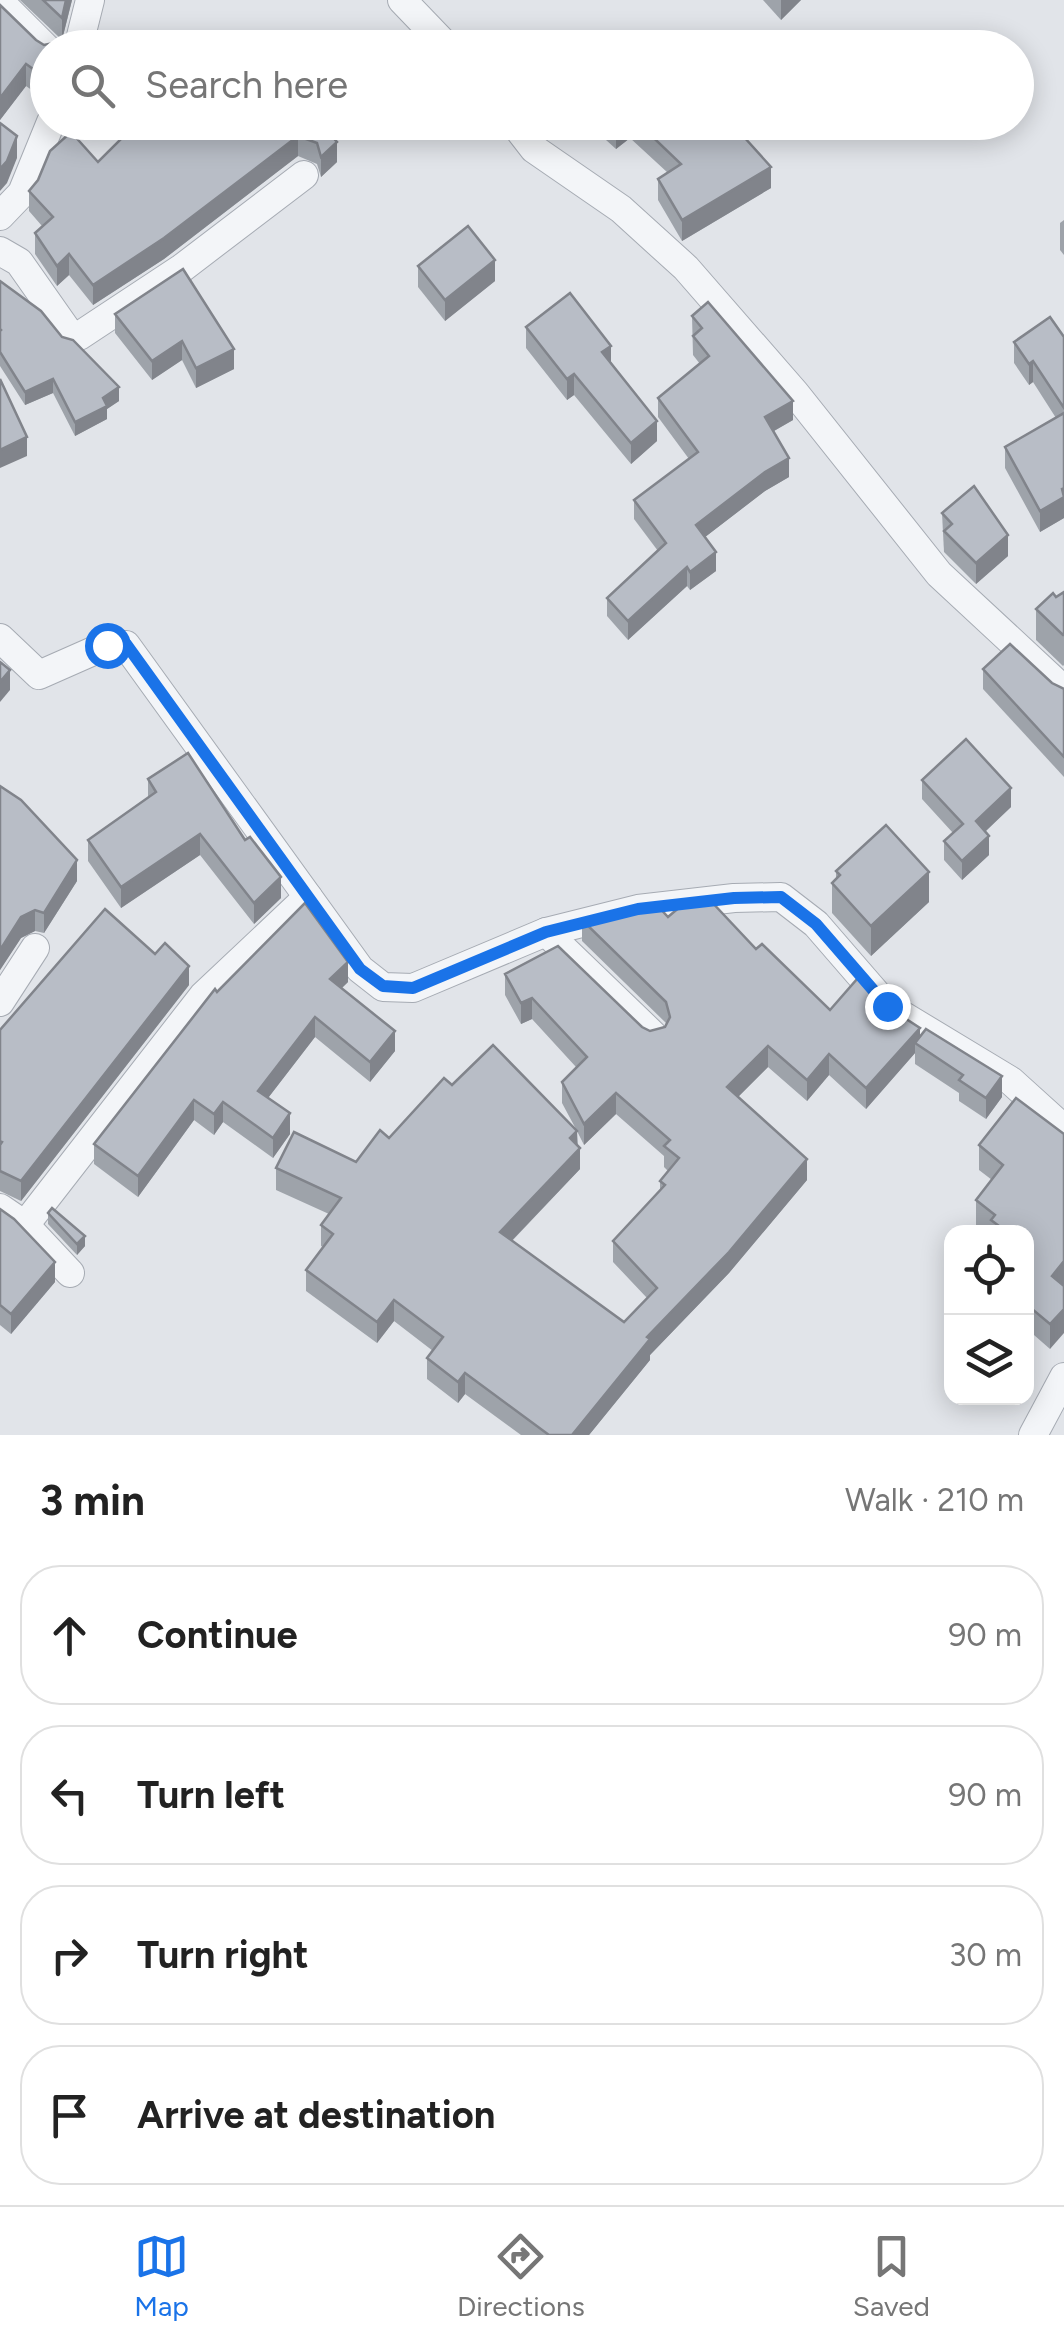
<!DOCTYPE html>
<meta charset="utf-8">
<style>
:root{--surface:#fff;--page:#f2f2f2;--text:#222;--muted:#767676;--line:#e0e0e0;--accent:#1a73e8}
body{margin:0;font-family:Figtree,sans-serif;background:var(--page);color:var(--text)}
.controls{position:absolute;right:30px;bottom:30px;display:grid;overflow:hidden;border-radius:20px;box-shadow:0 5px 25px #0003}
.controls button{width:90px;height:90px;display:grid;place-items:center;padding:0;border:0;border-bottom:2px solid var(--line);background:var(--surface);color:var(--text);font:50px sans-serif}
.stop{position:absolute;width:30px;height:30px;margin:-22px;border:8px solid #1a73e8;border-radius:50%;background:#fff}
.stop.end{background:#1a73e8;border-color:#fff;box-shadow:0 2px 10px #0008}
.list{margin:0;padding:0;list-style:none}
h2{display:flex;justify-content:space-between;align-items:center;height:130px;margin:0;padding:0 40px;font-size:42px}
h2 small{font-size:32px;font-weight:400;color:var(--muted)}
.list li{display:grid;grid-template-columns:65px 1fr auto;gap:30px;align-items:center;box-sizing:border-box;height:140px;margin:0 20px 20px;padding:0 20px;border:2px solid var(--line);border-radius:40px}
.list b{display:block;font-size:38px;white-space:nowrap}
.list em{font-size:32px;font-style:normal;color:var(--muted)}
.icon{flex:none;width:55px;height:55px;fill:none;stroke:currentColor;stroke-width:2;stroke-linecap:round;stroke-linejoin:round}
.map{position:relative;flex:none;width:1064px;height:1435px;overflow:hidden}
.search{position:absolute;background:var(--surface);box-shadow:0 5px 25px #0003;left:30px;right:30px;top:30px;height:110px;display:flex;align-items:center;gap:25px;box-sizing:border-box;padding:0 35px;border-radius:55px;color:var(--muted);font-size:38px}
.sheet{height:770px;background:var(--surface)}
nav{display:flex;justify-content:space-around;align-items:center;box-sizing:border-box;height:140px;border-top:2px solid var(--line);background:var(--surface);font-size:28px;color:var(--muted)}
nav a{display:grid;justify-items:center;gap:5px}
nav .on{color:var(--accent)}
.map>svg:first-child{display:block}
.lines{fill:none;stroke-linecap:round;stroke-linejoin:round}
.street-casing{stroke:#a6abb3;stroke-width:30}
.street{stroke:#f3f5f8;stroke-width:28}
.wall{fill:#9ea3aa;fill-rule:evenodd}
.shaded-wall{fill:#81848b}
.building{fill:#b8bdc6;stroke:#81848b;stroke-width:2.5}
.route{stroke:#1a73e8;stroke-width:12}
</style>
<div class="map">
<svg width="1064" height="1435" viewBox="0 0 1064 1435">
<rect width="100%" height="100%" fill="#e1e4e9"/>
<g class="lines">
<defs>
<g id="street">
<polyline points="402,0 448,48"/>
<polyline points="0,2 48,50"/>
<polyline points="78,48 90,0"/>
<polyline points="513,122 534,149 621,209 686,268 795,393 939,574 1064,690"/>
<polyline points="0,216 22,193 51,122"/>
<polyline points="0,251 19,262 71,336 79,336 182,268 304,175"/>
<polyline points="0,638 39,675 107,645 126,645 360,969 383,987 413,988 546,932 638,909 734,898 781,897 816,924 887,1006 1011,1081 1064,1129"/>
<polyline points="546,932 653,1035"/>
<polyline points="0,1002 35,948"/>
<polyline points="0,1208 25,1225 70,1273"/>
<polyline points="25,1225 203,996 308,897"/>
<polyline points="1033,1435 1064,1377"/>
</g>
</defs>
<use href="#street" class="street-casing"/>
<use href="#street" class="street"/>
</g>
<g class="wall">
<polygon points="20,0 72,0 62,40"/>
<polygon points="763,0 801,0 781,20"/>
<polygon points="0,5 36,40 44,45 58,48 43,98 26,86 0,120"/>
<polygon points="319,122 337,162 321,177 317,164 298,156 164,259 93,305 69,275 57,286 35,254 35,233 42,226 29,211 29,191 98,162"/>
<polygon points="596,122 755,122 755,125 745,137 771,188 682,241 658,200 658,179 668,173 630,138 616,149 596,131"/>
<polygon points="1064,220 1064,255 1060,250 1060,223"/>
<polygon points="418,266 495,281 445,321 418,287"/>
<polygon points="183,269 234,369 196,388 182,360 152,380 115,333 115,314"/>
<polygon points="0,281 62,337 119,401 107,409 107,419 75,436 53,393 25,405 0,366"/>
<polygon points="692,316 793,420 774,431 789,477 765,491 705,537 716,571 690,590 687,586 628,640 607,616 607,598 658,551 634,519 634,500 689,459 658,417 658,398 700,364 693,355"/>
<polygon points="526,327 611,362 657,441 631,464 574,395 567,400 526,348"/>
<polygon points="1064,337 1064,518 1040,532 1005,468 1005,447 1056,418 1033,382 1029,385 1014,363 1014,342"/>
<polygon points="942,513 1008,556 976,584 944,552"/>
<polygon points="1064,592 1064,665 1063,666 1036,640 1036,609"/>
<polygon points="983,669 1052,683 1064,689 1064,777 983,689"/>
<polygon points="148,779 281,898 254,924 200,855 121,908 88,861 88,840 148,798"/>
<polygon points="922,780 1011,807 985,832 989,855 962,880 944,860 944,841 953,833 922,799"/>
<polygon points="0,786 77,881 44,933 35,931 21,938 0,970"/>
<polygon points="836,871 929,902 871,956 832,913 832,883 836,879"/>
<path d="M668 917 756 949 830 1010 877 1000 920 1038 1002 1097 986 1119 959 1101V1093L915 1064V1053L866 1109 829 1075 807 1101 768 1067 738 1097 807 1180 729 1273 650 1355V1360L589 1435H521L465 1394 458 1403 427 1379V1358L433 1351 394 1321 377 1343 306 1291V1270L323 1247 321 1246V1225L329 1214 276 1190V1168L356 1162 389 1138 452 1085 577 1131 562 1103V1082L576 1067 532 1019 521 1024 505 995V974L650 1031 665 1027 666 1023 582 941V920ZM616 1114 664 1156V1167L668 1171 660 1181V1190L613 1241V1262L647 1298 624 1322 512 1241 580 1169 577 1131 584 1145Z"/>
<polygon points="348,982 342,988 395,1051 370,1082 315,1037 268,1098 290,1134 273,1158 223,1122 214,1135 194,1120 138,1197 94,1164 94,1144 217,992"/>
<polygon points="189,985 21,1201 0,1191 0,1030"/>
<polygon points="1016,1098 1063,1286 1050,1349 1026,1328 1026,1232 986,1232 976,1225 976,1200 992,1180 979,1170 979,1145"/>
<polygon points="0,1209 55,1282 11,1334 0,1325"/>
<polygon points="48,1213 85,1246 77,1255 48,1224"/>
</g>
<g class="shaded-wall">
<polygon points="66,0 72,0 62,40 62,18"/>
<polygon points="781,0 801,0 781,20"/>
<polygon points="26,64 26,86 0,120 0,98"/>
<polygon points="48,66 48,88 43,98 43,76"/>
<polygon points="623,122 630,122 630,138 616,149 616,128"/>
<polygon points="739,122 755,122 755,125 735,148 735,127"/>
<polygon points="17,136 17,158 7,183 0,191 0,169"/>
<polygon points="298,136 298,156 164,259 93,305 93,285"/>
<polygon points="337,142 337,162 321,177 321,157"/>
<polygon points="771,167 771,188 682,241 682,220"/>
<polygon points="69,254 69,275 57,286 57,266"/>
<polygon points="495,260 495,281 445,321 445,300"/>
<polygon points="182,341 182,360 152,380 152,361"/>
<polygon points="611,346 611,366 602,352"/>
<polygon points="234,349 234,369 196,388 196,368"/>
<polygon points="1033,361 1033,382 1029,385 1029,364"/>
<polygon points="574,374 574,395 567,400 567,379"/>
<polygon points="53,379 53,393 25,405 25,392"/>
<polygon points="119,387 119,401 107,409 107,419 75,436 75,422 103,398"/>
<polygon points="793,401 793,420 765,436 765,417"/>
<polygon points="657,421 657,441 631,464 631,443"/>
<polygon points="27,437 27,456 0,468 0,450"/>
<polygon points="789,458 789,477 765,491 696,544 696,525 765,472"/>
<polygon points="1064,488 1064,518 1040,532 1040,511"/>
<polygon points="1008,535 1008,556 976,584 976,563"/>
<polygon points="716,552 716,571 690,590 690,572"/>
<polygon points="687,567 687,586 628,640 628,621"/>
<polygon points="10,670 10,690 0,702 0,682"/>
<polygon points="1011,788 1011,807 976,840 976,821"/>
<polygon points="200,834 200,855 121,908 121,887"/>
<polygon points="989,836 989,855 962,880 962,861"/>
<polygon points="77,860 77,881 44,933 44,913"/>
<polygon points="929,872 929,902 871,956 871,926"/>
<polygon points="281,877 281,898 254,924 254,903"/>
<polygon points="35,910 35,931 21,938 0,970 0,950 21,917"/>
<polygon points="348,962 348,982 330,999 330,979"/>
<polygon points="189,966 189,985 21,1201 21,1181"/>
<polygon points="532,998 532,1019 521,1024 521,1003"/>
<polygon points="315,1017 315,1037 258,1111 258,1091"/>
<polygon points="920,1028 920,1046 915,1043 915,1053 866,1109 866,1088"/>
<polygon points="395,1031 395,1051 370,1082 370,1062"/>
<polygon points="768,1046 768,1067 727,1108 727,1087"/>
<polygon points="829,1054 829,1075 807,1101 807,1080"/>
<polygon points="1002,1076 1002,1097 986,1119 986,1098"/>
<polygon points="616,1093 616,1114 584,1145 584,1124"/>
<polygon points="194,1100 194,1120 138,1197 138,1176"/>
<polygon points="223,1102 223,1122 214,1135 214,1114"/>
<polygon points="290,1113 290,1134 273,1158 273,1138"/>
<polygon points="577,1131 577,1152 580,1148 580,1169 500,1253 500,1232 570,1138"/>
<polygon points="807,1159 807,1180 729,1273 650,1355 650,1360 589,1435 572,1435 647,1337"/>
<polygon points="85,1236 85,1246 77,1255 77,1244"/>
<polygon points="1064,1261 1064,1285 1052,1300 1052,1276"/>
<polygon points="55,1262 55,1282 11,1334 11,1314"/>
<polygon points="394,1300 394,1321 377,1343 377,1322"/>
<polygon points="1064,1309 1064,1333 1050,1349 1050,1324"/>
<polygon points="465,1373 465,1394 458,1403 458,1382"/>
</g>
<g class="building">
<polygon points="43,0 66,0 62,18"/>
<polygon points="0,5 36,40 44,45 58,42 55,48 48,48 48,66 43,76 26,64 0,98"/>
<polygon points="138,122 319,122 337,142 321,157 317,143 298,136 164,238 93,285 69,254 57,266 35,233 53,217 29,191 38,180 50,151 71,132 98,162"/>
<polygon points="610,122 623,122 616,128"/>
<polygon points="637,122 739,122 735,127 771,167 682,220 658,179 681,164"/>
<polygon points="0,123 17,136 7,161 0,169"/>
<polygon points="468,226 495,260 445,300 418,266"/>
<polygon points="183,269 234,349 196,368 182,341 152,361 115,314"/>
<polygon points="0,281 41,311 62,337 73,340 119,387 103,398 107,406 75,422 53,379 25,392 0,352 0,331 1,330 0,329"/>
<polygon points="570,293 611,346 602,352 657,421 631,443 574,374 567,379 526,327"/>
<polygon points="708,302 793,401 765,417 789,458 765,472 696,525 716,552 690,572 687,567 628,621 607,598 666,543 634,500 698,452 658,398 709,356 693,336 702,328 692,316"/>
<polygon points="1050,317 1064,337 1064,408 1033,361 1029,364 1014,342"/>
<polygon points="0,379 27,437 0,450"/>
<polygon points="1064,413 1064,488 1062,489 1064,497 1040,511 1005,447"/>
<polygon points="974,486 1008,535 976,563 944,531 952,524 942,513"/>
<polygon points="1064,592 1064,635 1063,635 1036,609 1053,593 1056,597"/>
<polygon points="1010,644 1052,683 1064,689 1064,757 983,669"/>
<polygon points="0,662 10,670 0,682"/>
<polygon points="966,739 1011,788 976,821 989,836 962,861 944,841 963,824 922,780"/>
<polygon points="188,753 245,840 250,837 281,877 254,903 200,834 121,887 88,840 156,792 148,779"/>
<polygon points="0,786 21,800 77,860 44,913 35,910 21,917 0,950"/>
<polygon points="886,825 929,872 871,926 832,883 840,875 836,871"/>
<polygon points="708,898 756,949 762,944 830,1010 858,978 877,1000 920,1028 866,1088 829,1054 807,1080 768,1046 727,1087 807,1159 729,1252 647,1337 650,1339 572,1435 549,1435 465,1373 458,1382 427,1358 443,1337 394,1300 377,1322 306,1270 333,1234 321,1225 341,1198 276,1168 294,1132 356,1162 380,1130 389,1138 444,1078 452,1085 493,1045 577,1131 570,1138 580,1148 500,1232 624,1322 657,1288 613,1241 665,1185 660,1181 679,1158 664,1146 670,1140 616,1093 584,1124 562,1082 587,1057 532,998 521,1003 505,974 558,946 642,1027 650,1031 665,1027 670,1017 666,1002 582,920 656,904 668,917 688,900"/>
<polygon points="305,903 348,962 330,979 395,1031 370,1062 315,1017 258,1091 290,1113 273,1138 223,1102 214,1114 194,1100 138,1176 94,1144 215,989 217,992"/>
<polygon points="105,909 155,954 165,943 189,966 21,1181 0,1171 0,1145 2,1142 0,1141 0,1030"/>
<polygon points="926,1029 1002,1076 986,1098 959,1080 963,1075 915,1043"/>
<polygon points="1016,1098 1064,1134 1064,1261 1052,1276 1064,1286 1064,1309 1050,1324 1026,1304 1026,1265 1031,1260 1026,1256 1026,1232 1007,1232 991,1220 995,1215 976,1200 1003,1165 979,1145"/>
<polygon points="52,1208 85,1236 77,1244 48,1213"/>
<polygon points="0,1209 14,1219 55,1262 11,1314 0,1305"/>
</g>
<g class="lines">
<polyline class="route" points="107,645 126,644 360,969 383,986 413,988 546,932 638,909 734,898 781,897 816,924 887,1006"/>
</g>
</svg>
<div class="controls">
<button><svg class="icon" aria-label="locate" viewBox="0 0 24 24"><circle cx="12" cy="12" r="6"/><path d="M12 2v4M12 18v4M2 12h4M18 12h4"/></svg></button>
<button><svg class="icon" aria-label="layers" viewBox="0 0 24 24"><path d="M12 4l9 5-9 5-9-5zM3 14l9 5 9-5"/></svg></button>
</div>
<div class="stop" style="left:107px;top:645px"></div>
<div class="stop end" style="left:887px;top:1006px"></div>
<div class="search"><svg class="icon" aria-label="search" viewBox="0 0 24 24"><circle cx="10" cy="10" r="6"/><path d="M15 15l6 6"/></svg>Search here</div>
</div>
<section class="sheet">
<h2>3 min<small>Walk · 210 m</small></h2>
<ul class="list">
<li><svg class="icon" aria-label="ahead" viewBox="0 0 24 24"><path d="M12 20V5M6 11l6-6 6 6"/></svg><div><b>Continue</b></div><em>90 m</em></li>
<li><svg class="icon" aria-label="left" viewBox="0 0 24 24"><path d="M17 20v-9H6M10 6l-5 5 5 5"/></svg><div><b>Turn left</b></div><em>90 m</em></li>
<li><svg class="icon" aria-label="right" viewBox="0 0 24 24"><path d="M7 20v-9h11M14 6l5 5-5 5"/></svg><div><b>Turn right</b></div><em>30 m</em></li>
<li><svg class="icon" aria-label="arrive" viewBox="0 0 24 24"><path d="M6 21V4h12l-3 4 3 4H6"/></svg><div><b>Arrive at destination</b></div></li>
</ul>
</section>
<nav>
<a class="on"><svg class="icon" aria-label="map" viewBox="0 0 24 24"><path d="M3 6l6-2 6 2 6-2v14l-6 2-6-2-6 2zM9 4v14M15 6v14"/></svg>Map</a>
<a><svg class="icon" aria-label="directions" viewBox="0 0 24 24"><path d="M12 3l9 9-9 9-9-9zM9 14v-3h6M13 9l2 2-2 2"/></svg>Directions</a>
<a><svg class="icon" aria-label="saved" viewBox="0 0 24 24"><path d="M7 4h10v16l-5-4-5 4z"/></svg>Saved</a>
</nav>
